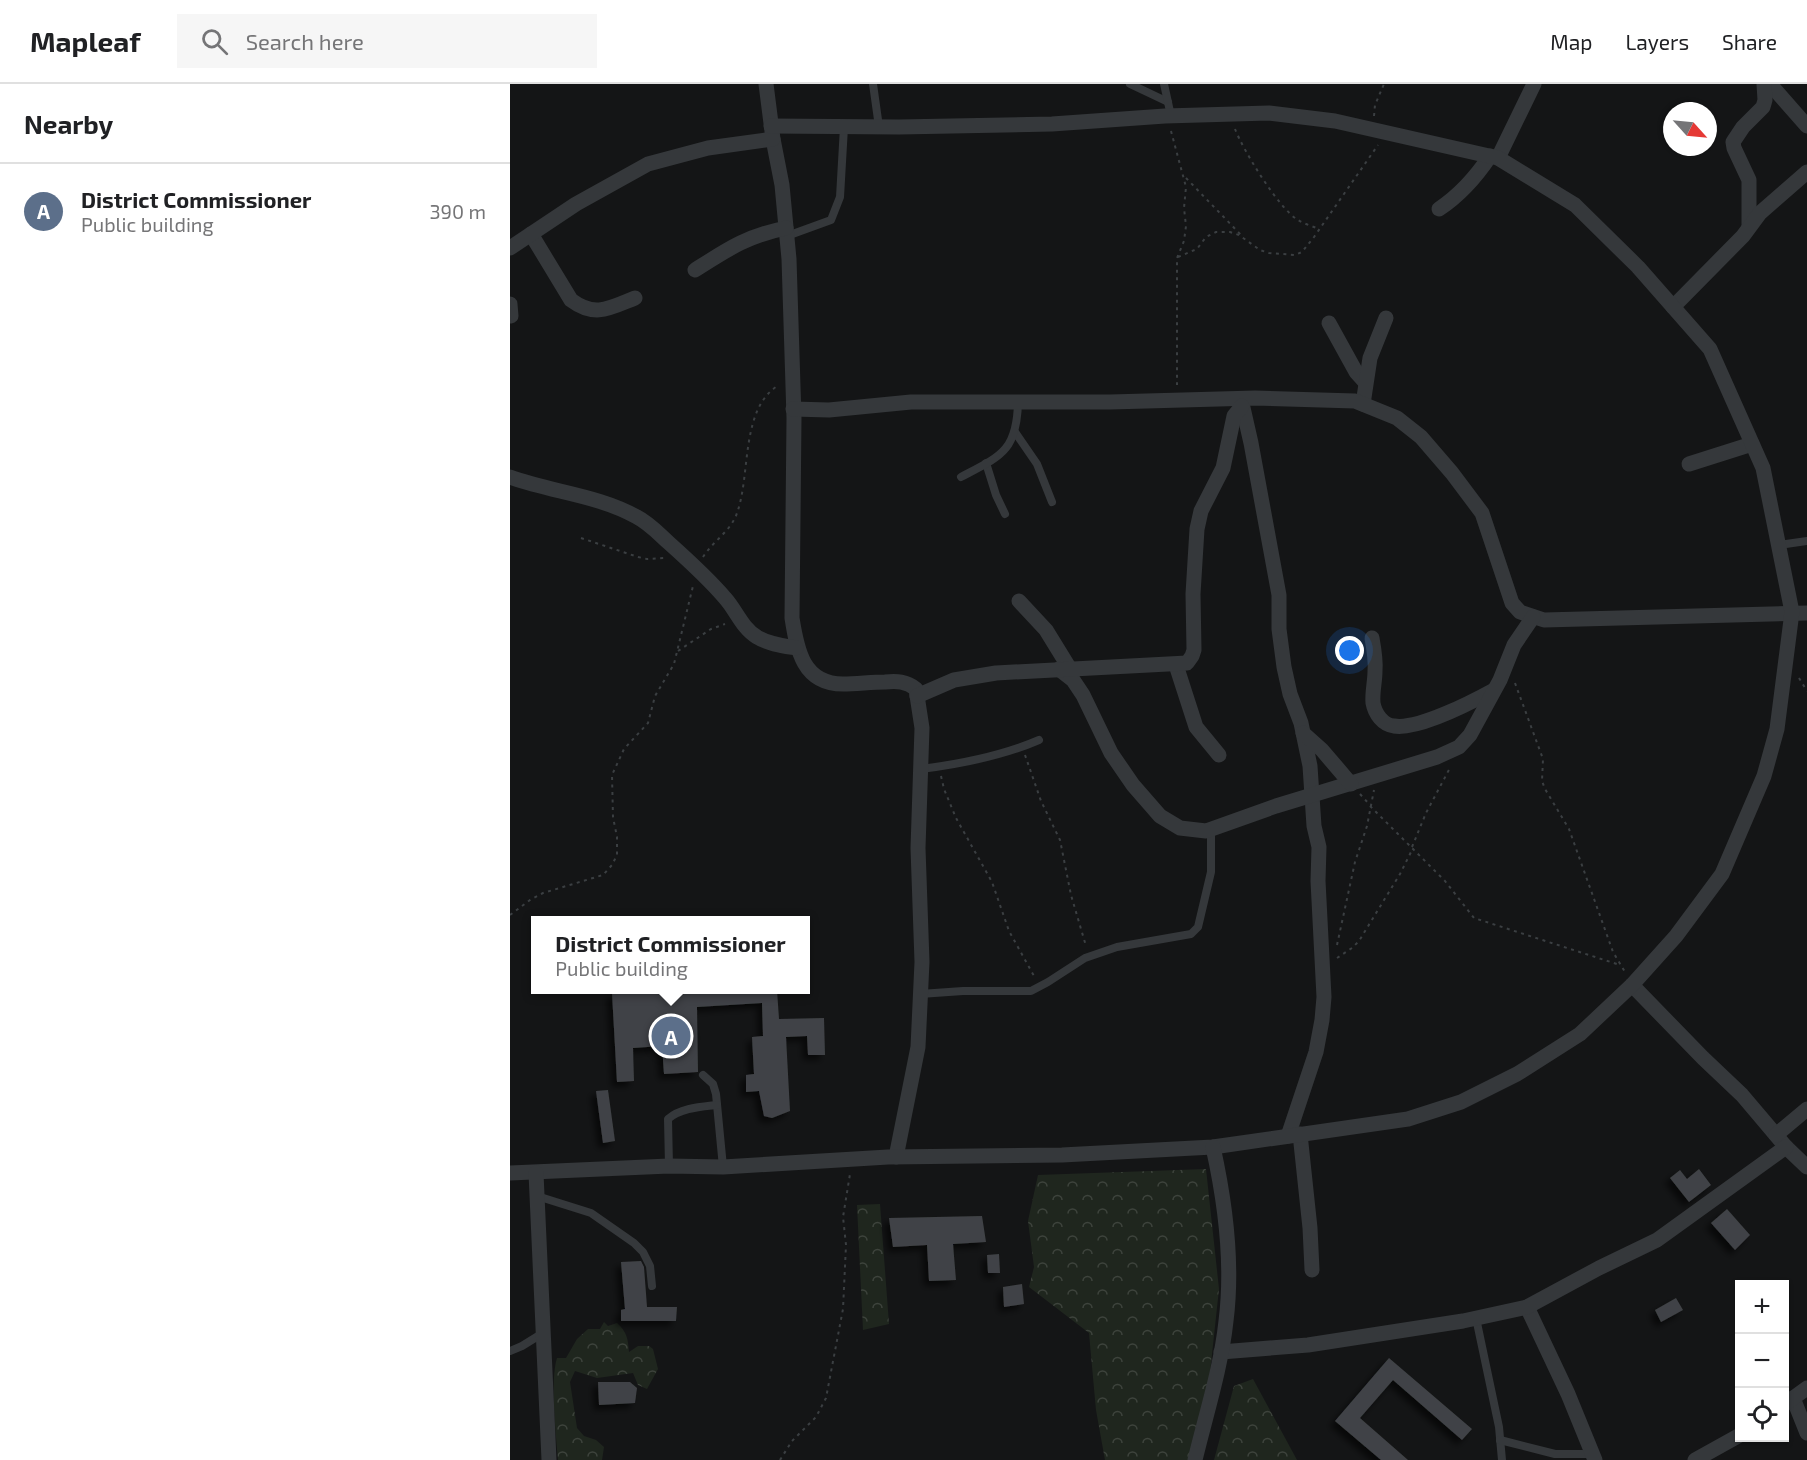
<!DOCTYPE html>
<meta charset="utf-8">
<style>
:root{--surface:#fff;--page:#f6f6f6;--text:#202124;--muted:#757577;--line:#e0e0e0;--accent:#0b8043}
body{margin:0;font-family:"Exo 2",sans-serif;background:var(--page);color:var(--text)}
.controls{position:absolute;right:18px;bottom:18px;display:grid;overflow:hidden;border-radius:0px;box-shadow:0 2px 4px #0004}
.controls button{width:54px;height:54px;display:grid;place-items:center;padding:0;border:0;border-bottom:2px solid var(--line);background:var(--surface);color:var(--text);font:30px sans-serif}
.compass{position:absolute;left:1153px;top:18px;width:54px;height:54px;border-radius:50%;background:var(--surface);box-shadow:0 2px 4px #0004;rotate:117deg}
.you{position:absolute;left:840px;top:567px;width:21px;height:21px;margin:-15px;border:4px solid #fff;border-radius:50%;background:#1a73e8;box-shadow:0 0 0 9px #1a73e833}
.badge{display:grid;place-items:center;width:39px;height:39px;border-radius:50%;background:var(--accent);color:#fff;font-size:20px;font-weight:700}
.pin{position:absolute;translate:-50% -50%;border:3px solid #fff;box-shadow:0 2px 6px #0006}
.popup{position:absolute;left:21px;top:832px;width:279px;height:78px;box-sizing:border-box;display:grid;place-content:center;border-radius:0px;background:var(--surface);filter:drop-shadow(0 2px 4px #0005);font-size:20px;white-space:nowrap;color:var(--muted)}
.popup b{font-size:22px;color:var(--text)}
.popup::after{content:'';position:absolute;left:50%;top:100%;margin-left:-12px;border:12px solid transparent;border-top-color:var(--surface)}
.list{margin:0;padding:0;list-style:none}
h2{display:flex;justify-content:space-between;align-items:center;height:78px;margin:0;padding:0 24px;font-size:26px}
h2 small{font-size:20px;font-weight:400;color:var(--muted)}
.list li{display:grid;grid-template-columns:39px 1fr auto;gap:18px;align-items:center;box-sizing:border-box;height:96px;padding:0 24px;border-top:2px solid var(--line)}
.list b{display:block;font-size:22px;white-space:nowrap}
.list p{margin:0;font-size:20px;white-space:nowrap;color:var(--muted)}
.list em{font-size:20px;font-style:normal;color:var(--muted)}
.icon{flex:none;width:33px;height:33px;fill:none;stroke:currentColor;stroke-width:2;stroke-linecap:round;stroke-linejoin:round}
.map{position:relative;flex:none;width:1297px;height:1376px;overflow:hidden}
header{display:flex;align-items:center;gap:36px;box-sizing:border-box;height:84px;padding:0 30px;background:var(--surface);border-bottom:2px solid var(--line)}
header strong{font-size:28px}
nav{display:flex;gap:33px;margin-inline-start:auto;font-size:21px}
.search{width:420px;height:54px;background:var(--page);display:flex;align-items:center;gap:15px;box-sizing:border-box;padding:0 21px;border-radius:0px;color:var(--muted);font-size:22px}
main{display:flex}
aside{flex:1;background:var(--surface)}
.map>svg:first-child{display:block}
.forest{fill:url(#forest-crowns)}
.building{fill:#404346;filter:url(#shadow)}
.lines{fill:none;stroke-linecap:round;stroke-linejoin:round}
.path{stroke:#3b3f42;stroke-width:2;stroke-dasharray:3 4.5;stroke-linecap:butt}
.service{stroke:#35383b;stroke-width:8}
.minor{stroke:#35383b;stroke-width:15}
</style>
<header>
<strong>Mapleaf</strong>
<div class="search"><svg class="icon" aria-label="search" viewBox="0 0 24 24"><circle cx="10" cy="10" r="6"/><path d="M15 15l6 6"/></svg>Search here</div>
<nav><a>Map</a><a>Layers</a><a>Share</a></nav>
</header>
<main>
<aside>
<h2>Nearby<small></small></h2>
<ul class="list">
<li><span class="badge" style="background:#5c6f8a">A</span><div><b>District Commissioner</b><p>Public building</p></div><em>390 m</em></li>
</ul>
</aside>
<div class="map">
<svg width="1297" height="1376" viewBox="0 0 1297 1376">
<defs>
<pattern id="forest-crowns" width="20" height="18" patternUnits="userSpaceOnUse" patternTransform="scale(1.5)"><rect width="20" height="18" fill="#1f261e"/><path d="M2 6a3 3 0 1 1 6 0M12 15a3 3 0 1 1 6 0" fill="none" stroke="#3d433c"/></pattern>
<filter id="shadow"><feDropShadow dx="-5" dy="5" stdDeviation="3" flood-color="#0009"/></filter>
</defs>
<rect width="100%" height="100%" fill="#141516"/>
<g class="forest">
<polygon points="696,1085 709,1205 698,1307 679,1376 595,1376 586,1326 579,1249 519,1203 524,1183 518,1137 528,1091"/>
<polygon points="370,1120 379,1240 353,1246 347,1121"/>
<path d="M94 1238 98 1242 107 1239C117 1248 118 1255 119 1268L128 1262H139L143 1265 148 1285 137 1305 128 1301 123 1289 87 1294 65 1287 60 1298 67 1344 74 1352 86 1356 94 1363 92 1376H48C46 1350 40 1296 47 1274H56L67 1255 78 1245H90Z"/>
<polygon points="743,1295 787,1376 704,1376 724,1302"/>
</g>
<g class="building">
<polygon points="174,906 267,906 269,935 314,934 315,971 298,971 297,952 276,953 280,1027 262,1034 254,1032 249,1007 236,1008 236,991 244,990 242,953 253,952 252,919 187,923 188,988 154,990 152,962 123,964 124,997 107,998 102,909"/>
<polygon points="98,1006 105,1057 93,1059 86,1007"/>
<polygon points="1189,1085 1201,1101 1179,1118 1160,1094 1170,1086 1177,1095"/>
<polygon points="1217,1125 1240,1151 1225,1166 1201,1139"/>
<polygon points="472,1132 476,1158 443,1160 446,1196 419,1197 417,1161 383,1163 379,1134"/>
<polygon points="489,1170 490,1189 478,1189 477,1171"/>
<polygon points="131,1177 134,1183 137,1223 167,1223 166,1237 111,1237 111,1226 115,1225 111,1178"/>
<polygon points="512,1200 514,1220 494,1223 493,1203"/>
<polygon points="1166,1214 1173,1226 1151,1238 1145,1226"/>
<polygon points="879,1274 962,1345 952,1356 883,1296 850,1334 898,1376 871,1376 825,1337"/>
<polygon points="88,1298 120,1298 127,1304 125,1319 89,1321"/>
</g>
<g class="lines">
<g class="path">
<polyline points="864,32 865,21 874,0"/>
<path d="M725 45C733 66 769 125 788 136 794 140 802 142 809 145"/>
<polyline points="661,47 676,103 674,124 676,142 674,157 667,174 667,301"/>
<polyline points="676,94 732,152"/>
<polyline points="668,173 687,165 696,153 706,148 720,148 729,151 750,166 759,169 785,171 792,168 804,153 868,61"/>
<polyline points="71,454 128,473 137,475 154,474"/>
<path d="M193 473C203 457 221 447 227 429 241 391 230 324 269 301"/>
<polyline points="168,567 201,545 215,540"/>
<polyline points="1289,594 1297,607"/>
<polyline points="1005,599 1033,675 1032,697 1035,705 1059,745 1103,868 1115,888"/>
<polyline points="515,671 531,717 550,756 561,811 576,862"/>
<polyline points="431,692 434,705 446,734 482,798 499,847 524,892"/>
<polyline points="850,710 860,721"/>
<polyline points="860,722 935,797 964,834 1110,881"/>
<polyline points="902,763 916,729 941,682"/>
<polyline points="0,831 20,816 33,809 93,791 102,781 107,771 107,753 103,733 102,691 114,665 138,639 145,612 164,580 183,502"/>
<polyline points="827,861 845,778 857,742 864,706"/>
<polyline points="827,874 842,864 849,857 890,790 903,764"/>
<polyline points="270,1376 282,1357 306,1333 316,1314 333,1225 336,1161 333,1133 340,1090"/>
</g>
<g class="service">
<polyline points="363,0 369,43"/>
<polyline points="620,0 658,18"/>
<polyline points="654,0 661,32"/>
<polyline points="277,152 321,136 330,113 334,43"/>
<polyline points="505,348 527,380 542,418"/>
<polyline points="476,379 486,411 495,430"/>
<path d="M451 393C491 372 507 367 508 318"/>
<polyline points="1269,461 1297,457"/>
<path d="M411 685C451 680 492 672 529 656"/>
<polyline points="410,910 453,907 521,907 538,898 575,874 607,863 681,850 688,843 701,788 701,745"/>
<polyline points="193,991 203,1000 206,1010 213,1083"/>
<path d="M159 1082 158 1035C171 1024 190 1023 207 1021"/>
<polyline points="27,1112 81,1129 124,1159 133,1168 140,1182 142,1202"/>
<polyline points="966,1234 989,1343 992,1376"/>
<polyline points="0,1267 12,1262 33,1249"/>
<polyline points="990,1356 1045,1370 1082,1370"/>
</g>
<g class="minor">
<path d="M256 0 263 55 272 101 279 175 284 334 282 534C287 566 293 600 333 600 347 600 361 598 375 598 387 597 396 597 406 605L412 644 408 764 412 878 408 963 386 1073"/>
<polyline points="1260,0 1297,42"/>
<polyline points="988,74 1024,0"/>
<path d="M929 125C950 111 966 93 980 72"/>
<polyline points="1239,142 1239,96 1224,64 1223,58 1233,43 1253,23 1255,16 1254,0"/>
<path d="M21 150 61 216C85 234 100 224 125 214"/>
<polyline points="0,164 66,120 138,80 198,64 263,55"/>
<path d="M185 186C218 165 237 152 276 144"/>
<polyline points="0,220 1,232"/>
<polyline points="1163,223 1233,152 1250,129 1297,88"/>
<polyline points="819,239 846,288 855,298"/>
<polyline points="731,315 741,359 769,511 769,545 774,583 780,610 791,639 800,682 804,742 809,763 808,797 814,913 812,936 806,968 778,1052"/>
<polyline points="853,320 860,274 876,234"/>
<polyline points="283,325 319,326 401,318 600,318 745,314 845,317 887,334 911,353 942,389 972,429 1002,519 1010,528 1034,536 1297,529"/>
<polyline points="1179,380 1242,360"/>
<path d="M0 393C41 408 88 411 127 433 139 439 149 450 159 459 178 476 198 494 215 514 226 526 232 544 247 553 258 560 274 562 286 564"/>
<polyline points="509,517 536,546 560,585"/>
<path d="M862 554C864 565 866 576 865 587 865 598 862 608 863 619 865 630 873 641 884 642 908 646 962 618 984 606"/>
<polyline points="666,581 686,643 709,671"/>
<polyline points="549,585 563,596 573,611 601,669 623,701 650,732 670,744 696,747 766,722 927,673 949,663 960,651 990,596 1004,561 1023,533"/>
<polyline points="407,612 444,596 486,589 677,579 682,572 684,566 683,510 687,445 691,427 713,384 724,332 732,322"/>
<polyline points="793,649 812,666 841,700"/>
<polyline points="1122,901 1193,974 1232,1011 1276,1063 1297,1083"/>
<polyline points="790,1050 800,1144 802,1186"/>
<polyline points="1266,1051 1297,1025"/>
<polyline points="0,1089 159,1082 213,1083 378,1073 552,1071 703,1063 898,1035 951,1018 1007,990 1070,950 1122,901 1166,852 1212,790 1254,692 1267,645 1282,528 1253,384 1200,265 1128,183 1065,121 988,74 825,37 759,29 655,32 542,40 389,43 261,42"/>
<polyline points="26,1089 39,1376"/>
<polyline points="1017,1223 1058,1310 1085,1376"/>
<polyline points="711,1268 798,1261 953,1237 1017,1223 1089,1184 1147,1156 1276,1063"/>
<polyline points="1283,1314 1297,1349"/>
<polyline points="1275,1320 1297,1304"/>
<path d="M685 1376C696 1330 711 1284 716 1237 723 1182 715 1117 703 1063"/>
<polyline points="1185,1376 1230,1351"/>
</g>
</g>
</svg>
<div class="controls">
<button>+</button>
<button>−</button>
<button><svg class="icon" aria-label="locate" viewBox="0 0 24 24"><circle cx="12" cy="12" r="6"/><path d="M12 2v4M12 18v4M2 12h4M18 12h4"/></svg></button>
</div>
<svg class="compass" viewBox="-18 -18 36 36"><path d="M0-13l5 13h-10z" fill="#e53935"/><path d="M0 13l5-13h-10z" fill="#757577"/></svg>
<div class="you"></div>
<div class="pin badge" style="left:161px;top:952px;background:#5c6f8a">A</div>
<div class="popup"><b>District Commissioner</b>Public building</div>
</div>
</main>
